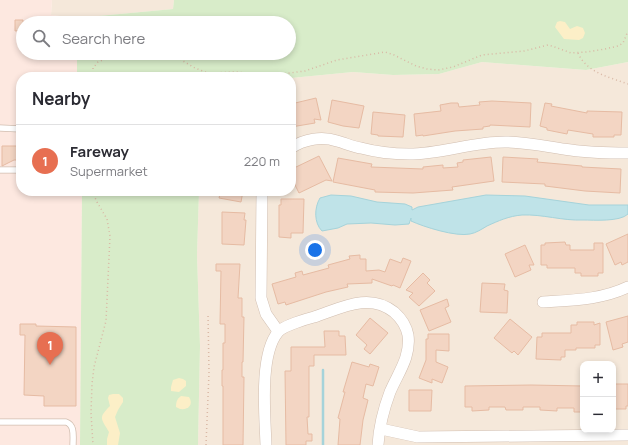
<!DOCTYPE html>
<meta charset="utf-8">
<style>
:root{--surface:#fff;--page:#f7f7f7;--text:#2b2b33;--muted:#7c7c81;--line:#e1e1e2;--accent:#e76f51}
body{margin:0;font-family:Manrope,sans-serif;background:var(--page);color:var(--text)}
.controls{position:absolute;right:12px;bottom:12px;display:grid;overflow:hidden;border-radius:8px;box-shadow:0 2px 6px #0003}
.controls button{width:36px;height:36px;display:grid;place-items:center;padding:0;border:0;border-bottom:1px solid var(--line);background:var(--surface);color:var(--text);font:20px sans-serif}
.you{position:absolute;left:315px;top:250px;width:14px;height:14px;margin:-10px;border:3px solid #fff;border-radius:50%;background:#1a73e8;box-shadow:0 0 0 6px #1a73e833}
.badge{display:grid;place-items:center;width:26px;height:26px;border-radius:50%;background:var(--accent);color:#fff;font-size:13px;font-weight:700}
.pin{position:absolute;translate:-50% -33px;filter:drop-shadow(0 1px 2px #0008)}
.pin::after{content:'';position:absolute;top:21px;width:14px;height:12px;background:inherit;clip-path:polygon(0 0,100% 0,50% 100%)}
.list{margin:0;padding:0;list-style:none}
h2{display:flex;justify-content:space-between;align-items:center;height:52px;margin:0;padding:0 16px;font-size:17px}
h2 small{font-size:13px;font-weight:400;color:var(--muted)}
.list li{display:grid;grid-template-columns:26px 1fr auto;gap:12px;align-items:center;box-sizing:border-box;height:72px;padding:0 16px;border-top:1px solid var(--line)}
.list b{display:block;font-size:15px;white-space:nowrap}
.list p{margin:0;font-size:13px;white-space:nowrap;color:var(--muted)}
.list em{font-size:13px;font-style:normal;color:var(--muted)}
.icon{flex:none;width:22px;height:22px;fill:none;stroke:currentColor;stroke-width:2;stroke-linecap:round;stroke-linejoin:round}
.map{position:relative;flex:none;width:628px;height:445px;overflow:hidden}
.search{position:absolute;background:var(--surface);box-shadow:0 2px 6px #0003;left:16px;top:16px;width:280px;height:44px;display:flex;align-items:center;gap:10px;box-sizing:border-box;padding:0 14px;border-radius:22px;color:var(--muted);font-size:15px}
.panel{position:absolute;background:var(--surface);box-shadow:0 2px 6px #0003;left:16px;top:72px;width:280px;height:124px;border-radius:16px}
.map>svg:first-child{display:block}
.residential{fill:#f5e8da;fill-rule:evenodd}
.commercial{fill:#fde8e0}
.green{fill:#d8ecc9}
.sand{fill:#fcefc7}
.water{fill:#bfe3e8;stroke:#a5d3da}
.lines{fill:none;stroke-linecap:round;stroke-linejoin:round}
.stream{stroke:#a5d3da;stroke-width:2.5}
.building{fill:#f3d5c3;stroke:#e6bba3}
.service-casing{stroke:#d1beb0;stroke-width:7}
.minor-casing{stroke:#d1beb0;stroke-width:12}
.path{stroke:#d9b8a5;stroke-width:1.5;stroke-dasharray:1 3;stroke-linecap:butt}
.service{stroke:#fff;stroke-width:5.5}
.minor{stroke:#fff;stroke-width:11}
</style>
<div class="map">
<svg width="628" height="445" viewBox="0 0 628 445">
<rect width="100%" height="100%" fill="#fdf6ec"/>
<g class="residential">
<polygon points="52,0 174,0 173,9 77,18 51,15"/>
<path d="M482 62 586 70 628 62V445H198L200 346 197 255 199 191H291V78L353 72 393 75 439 74ZM583 364H613V430H583Z"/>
</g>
<polygon class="commercial" points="0,0 52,0 51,15 77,18 77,23 23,23 23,53 77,53 77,77 21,77 21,191 82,191 80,445 0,445"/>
<g class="green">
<polygon points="174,0 628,0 628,62 586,70 482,62 439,74 393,75 353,72 291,78 291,77 77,77 77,53 289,53 289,23 77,23 77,18 173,9"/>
<polygon points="82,191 199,191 197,255 200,346 198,445 80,445"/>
</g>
<g class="sand">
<polygon points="560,21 565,22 570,29 577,26 583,28 585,33 583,38 579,40 564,39 555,27 557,22"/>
<polygon points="179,378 183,379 186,381 186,386 179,392 171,391 171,387 173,380"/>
<path d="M113 394H119L123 398V402L118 410 115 417 120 433 118 445H107V439L109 432C101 418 98 418 110 406L108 398 109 395Z"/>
<path d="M181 396 189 397C194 405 188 410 180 409L176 407C176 402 177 399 181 396Z"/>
</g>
<path class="water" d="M331 195 351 196 377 202 405 204 412 207V210L418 207 486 195 525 196 589 205H628V214C620 222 594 220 583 220 563 221 542 214 522 215 509 216 498 221 487 226 482 229 476 233 470 234 456 237 424 227 411 221V218L409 224 395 225 371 223 347 224 338 228 322 231C314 223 314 208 320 198Z"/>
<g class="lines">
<polyline class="stream" points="323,445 323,370"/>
</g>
<g class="building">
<polygon points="15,20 23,20 23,30 15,31"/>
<polygon points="316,98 321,120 314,119 315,123 291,127 291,104"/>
<polygon points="332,100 364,106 359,128 343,126 328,122"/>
<polygon points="492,101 531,103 530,127 490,125 490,126 483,127 483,129 455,131 423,136 423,135 416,136 414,114 441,111 440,105 451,103 458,103 459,107 480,105 479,102"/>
<polygon points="545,103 552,104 551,106 587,113 587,111 622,112 621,135 614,135 614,137 593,137 593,134 568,130 567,134 547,130 547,128 540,126"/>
<polygon points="373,112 405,115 403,137 378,136 378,135 371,134"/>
<polygon points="2,146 21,146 21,160 14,160 2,166"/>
<polygon points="319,156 332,181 326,180 299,193 291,177 291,173 295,171 294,168"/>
<polygon points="491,157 494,181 452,187 453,190 413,193 375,192 375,190 333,182 338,158 372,164 371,167 423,169 423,167 443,165 443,168 458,167 457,163 463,162 463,160"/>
<polygon points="503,157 538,159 537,162 582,166 582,167 621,169 620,193 585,191 545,186 545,184 502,182"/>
<polygon points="221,191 243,191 241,202 219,198"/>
<polygon points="281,199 304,199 303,233 291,233 291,238 279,237 279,205 281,205"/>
<polygon points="222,212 245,213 244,220 246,220 244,245 222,244"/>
<polygon points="628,234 628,262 622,265 621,262 615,265 606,244"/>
<polygon points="565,242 566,245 570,245 570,250 594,250 594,243 603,243 603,273 598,273 598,276 581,276 581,273 575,273 575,268 547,268 547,265 541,265 541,245 545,245 545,243"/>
<polygon points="525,245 534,265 529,265 531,270 515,277 505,254"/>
<polygon points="360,255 360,259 366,259 366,271 379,270 385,272 390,259 401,263 403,258 411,261 400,288 393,285 392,286 372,279 372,283 347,284 348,287 326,292 286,305 285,302 278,304 272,284 296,277 295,273 302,271 303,275 329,268 328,265 350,259 349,256"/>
<polygon points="216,264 240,264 238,298 242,298 242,317 244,317 243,362 242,362 242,377 244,377 243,445 223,445 223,386 222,386 222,370 223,370 223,343 225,343 225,324 220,324 221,271 216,271"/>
<polygon points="423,273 430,280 427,283 435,291 419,306 409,297 413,293 406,290"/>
<polygon points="482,283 505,284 504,290 508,291 507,313 480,312"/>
<polygon points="447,299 449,306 445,308 451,322 429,331 420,310"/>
<polygon points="628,316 628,342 622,344 623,347 613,350 606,322"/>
<polygon points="370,318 388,333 370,354 364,349 367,345 356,335"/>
<polygon points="510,319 532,337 518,355 514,351 512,353 494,338"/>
<polygon points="577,322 594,322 594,325 600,323 600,345 595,345 595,348 576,348 576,350 565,350 565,357 561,357 561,360 536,359 537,337 542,337 542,333 571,333 571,325 577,325"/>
<polygon points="20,324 36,324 36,326 76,327 76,406 44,406 44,396 24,395 25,335 20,335"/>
<polygon points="324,331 339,331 339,336 345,336 346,355 314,355 314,366 309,366 309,417 307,417 308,434 312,434 312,441 306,441 306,445 286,445 285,371 291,371 291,347 325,347"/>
<polygon points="428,334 449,334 449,351 436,350 436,362 448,367 442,383 432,379 432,383 419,378 426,360 426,339 428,339"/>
<polygon points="352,362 369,367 370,364 379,367 373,386 366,384 363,398 368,400 363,420 360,445 338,445 340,419 338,418 345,392 343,392"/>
<polygon points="613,384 628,384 628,406 626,406 626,409 613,409"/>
<polygon points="531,385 583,386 583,412 574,412 574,408 557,408 557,411 540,410 540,407 523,407 523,410 506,410 505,407 489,407 489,410 472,411 472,407 465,407 465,386"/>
<polygon points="409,390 432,390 431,411 409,411"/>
</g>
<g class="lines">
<defs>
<g id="service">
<polyline points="0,128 21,129"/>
<polyline points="0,170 21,170"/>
<path d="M0 422H66C75 425 73 436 73 445"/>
</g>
<g id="minor">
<path d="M291 148C304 139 322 136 337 141 345 143 353 147 361 148 376 152 393 154 409 154 441 154 472 142 505 142 527 142 548 147 571 150 590 153 609 153 628 153"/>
<polyline points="262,191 261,298 266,314 278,331"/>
<path d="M543 302C572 300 601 300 628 287"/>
<polyline points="381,429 418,437 628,435"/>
<path d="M266 445C265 415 259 355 278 332 283 326 306 319 314 317 341 308 369 292 394 312 402 319 406 325 408 335 411 357 398 373 390 392 384 408 379 428 378 445"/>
</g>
</defs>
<use href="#service" class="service-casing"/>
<use href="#minor" class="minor-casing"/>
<g class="path">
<path d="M578 53C587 73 609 77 628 84"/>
<polyline points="93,77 93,68 98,62 105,59 157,56 178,58 195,68 208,73 236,72 258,74 282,74 305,71 337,60 385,52 394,55 416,66 427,69 438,70 453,67 482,55 524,51 548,45 552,46 571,53 587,52 605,49 618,46 623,43 628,31"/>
<polyline points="92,191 97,202 107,219 110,236 106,321 94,367 92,384 91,413 93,445"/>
<polyline points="206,445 209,373 208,314"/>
</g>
<use href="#service" class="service"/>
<use href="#minor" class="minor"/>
</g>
</svg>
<div class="controls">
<button>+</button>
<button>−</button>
</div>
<div class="you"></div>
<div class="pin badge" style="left:50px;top:365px">1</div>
<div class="search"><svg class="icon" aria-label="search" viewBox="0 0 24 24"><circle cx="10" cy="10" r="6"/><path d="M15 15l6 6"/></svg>Search here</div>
<section class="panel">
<h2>Nearby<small></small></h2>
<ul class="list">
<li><span class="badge">1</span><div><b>Fareway</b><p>Supermarket</p></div><em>220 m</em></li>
</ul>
</section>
</div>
